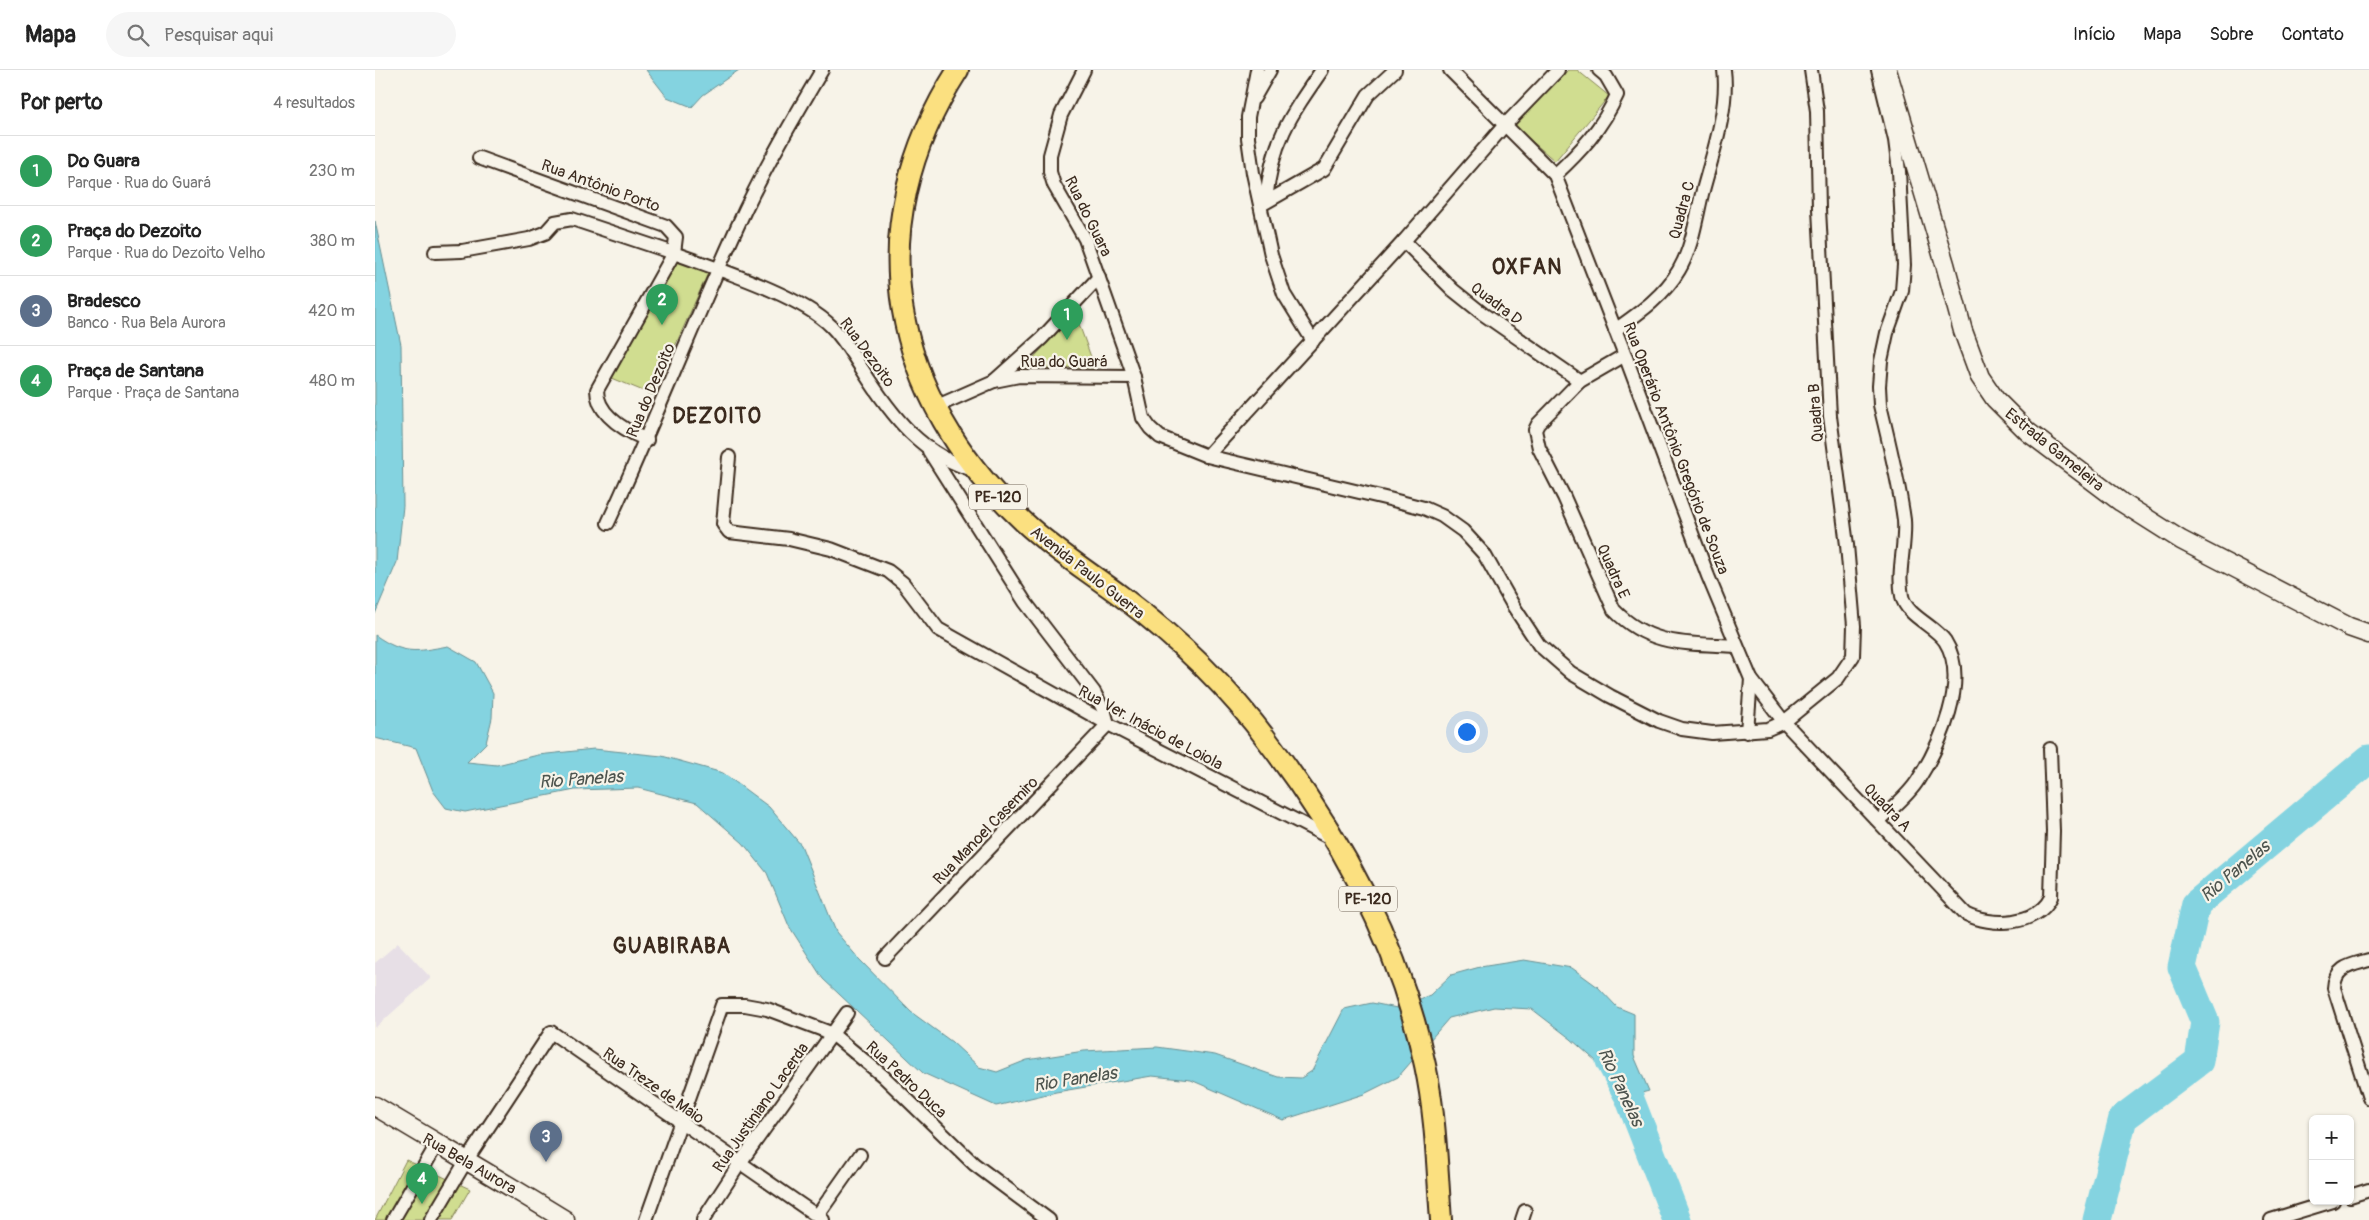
<!DOCTYPE html>
<html lang="pt">
<meta charset="utf-8">
<style>
:root{--surface:#fff;--page:#f6f6f6;--text:#222;--muted:#767676;--line:#e0e0e0;--accent:#ea580c}
body{margin:0;font-family:Pangolin,sans-serif;background:var(--page);color:var(--text)}
.controls{position:absolute;right:15px;bottom:15px;display:grid;overflow:hidden;border-radius:8px;box-shadow:0 1px 4px #0004}
.controls button{width:45px;height:45px;display:grid;place-items:center;padding:0;border:0;border-bottom:1px solid var(--line);background:var(--surface);color:var(--text);font:25px sans-serif}
.you{position:absolute;left:1091px;top:661px;width:18px;height:18px;margin:-12px;border:4px solid #fff;border-radius:50%;background:#1a73e8;box-shadow:0 0 0 8px #1a73e833}
.badge{display:grid;place-items:center;width:32px;height:32px;border-radius:50%;background:var(--accent);color:#fff;font-size:16px;font-weight:700}
.pin{position:absolute;translate:-50% -41px;filter:drop-shadow(0 1px 2px #0008)}
.pin::after{content:'';position:absolute;top:26px;width:18px;height:15px;background:inherit;clip-path:polygon(0 0,100% 0,50% 100%)}
.list{margin:0;padding:0;list-style:none}
h2{display:flex;justify-content:space-between;align-items:center;height:65px;margin:0;padding:0 20px;font-size:21px}
h2 small{font-size:16px;font-weight:400;color:var(--muted)}
.list li{display:grid;grid-template-columns:32px 1fr auto;gap:15px;align-items:center;box-sizing:border-box;height:70px;padding:0 20px;border-top:1px solid var(--line)}
.list b{display:block;font-size:19px;white-space:nowrap}
.list p{margin:0;font-size:16px;white-space:nowrap;color:var(--muted)}
.list em{font-size:16px;font-style:normal;color:var(--muted)}
.icon{flex:none;width:28px;height:28px;fill:none;stroke:currentColor;stroke-width:2;stroke-linecap:round;stroke-linejoin:round}
.map{position:relative;flex:none;width:1994px;height:1150px;overflow:hidden}
header{display:flex;align-items:center;gap:30px;box-sizing:border-box;height:70px;padding:0 25px;background:var(--surface);border-bottom:1px solid var(--line)}
header strong{font-size:24px}
nav{display:flex;gap:28px;margin-inline-start:auto;font-size:18px}
.search{width:350px;height:45px;background:var(--page);display:flex;align-items:center;gap:12px;box-sizing:border-box;padding:0 18px;border-radius:28px;color:var(--muted);font-size:19px}
main{display:flex}
aside{flex:1;background:var(--surface)}
.map>svg:first-child{display:block}
.built{fill:#e7dfe6}
.green{fill:#d0dd90;stroke:#868457}
.water{fill:#84d3e0;stroke:#678f92}
.lines{fill:none;stroke-linecap:round;stroke-linejoin:round}
.river{stroke:#84d3e0;stroke-width:29}
.street-casing{stroke:#3b2a1e;stroke-width:16}
.secondary-casing{stroke:#3b2a1e;stroke-width:21}
.primary-casing{stroke:#3b2a1e;stroke-width:24}
.street{stroke:#f7f3e8;stroke-width:12}
.secondary{stroke:#f7f3e8;stroke-width:18}
.primary{stroke:#fbe080;stroke-width:20}
.labels{text-anchor:middle;stroke-width:4.5;stroke-linejoin:round;paint-order:stroke}
.shield{fill:#f7f3e8;stroke:#73665b;stroke-width:1}
.shield-label{font-size:15px;font-weight:bold;fill:#3b2a1e}
.street-label{font-size:16px;fill:#3b2a1e;stroke:#f7f3e8}
.water-label{font-size:18px;font-style:italic;fill:#4d544e;stroke:#f7f3e8}
.district-label{font-size:21px;font-weight:bold;letter-spacing:1px;fill:#3b2a1e;stroke:#f7f3e8}
</style>
<header>
<strong>Mapa</strong>
<div class="search"><svg class="icon" aria-label="search" viewBox="0 0 24 24"><circle cx="10" cy="10" r="6"/><path d="M15 15l6 6"/></svg>Pesquisar aqui</div>
<nav><a>Início</a><a>Mapa</a><a>Sobre</a><a>Contato</a></nav>
</header>
<main>
<aside>
<h2>Por perto<small>4 resultados</small></h2>
<ul class="list">
<li><span class="badge" style="background:#2e9e5b">1</span><div><b>Do Guara</b><p>Parque · Rua do Guará</p></div><em>230 m</em></li>
<li><span class="badge" style="background:#2e9e5b">2</span><div><b>Praça do Dezoito</b><p>Parque · Rua do Dezoito Velho</p></div><em>380 m</em></li>
<li><span class="badge" style="background:#5c6f8a">3</span><div><b>Bradesco</b><p>Banco · Rua Bela Aurora</p></div><em>420 m</em></li>
<li><span class="badge" style="background:#2e9e5b">4</span><div><b>Praça de Santana</b><p>Parque · Praça de Santana</p></div><em>480 m</em></li>
</ul>
</aside>
<div class="map">
<svg width="1994" height="1150" viewBox="0 0 1994 1150">
<rect width="100%" height="100%" fill="#f7f3e8"/>
<filter id="ink" filterUnits="userSpaceOnUse"><feTurbulence type="fractalNoise" baseFrequency=".02" numOctaves="2"/><feDisplacementMap in="SourceGraphic" scale="10" xChannelSelector="R" yChannelSelector="G"/><feConvolveMatrix kernelMatrix="1 2 1 2 8 2 1 2 1" color-interpolation-filters="sRGB"/></filter>
<g filter="url(#ink)">
<polygon class="built" points="23,873 56,908 0,958 0,893"/>
<g class="green">
<polygon points="1193,0 1202,0 1234,26 1180,91 1139,56"/>
<polygon points="301,188 333,203 278,325 237,308"/>
<polygon points="700,243 720,298 650,297"/>
<polygon points="31,1090 95,1119 77,1150 0,1150"/>
</g>
<g class="water">
<polygon points="271,0 364,0 328,25 317,37 292,27"/>
<polygon points="0,151 26,275 28,436 22,492 0,544"/>
<path d="M0 565C29 585 40 582 73 576L101 592 118 623 117 648 111 673 92 692 122 695 163 685 219 679 287 686 348 703 394 737 426 775 461 862 484 889 536 942 577 972 604 997 622 1002 652 990 709 981 782 977 840 985 903 1007 926 1008 937 1001 969 939 997 933 1022 938 1055 925 1076 905 1105 897 1149 890 1197 898 1223 917 1242 937 1259 944V986L1274 1021 1240 1030 1222 992 1196 969 1157 939 1119 937 1074 948 1023 1007 989 1024 908 1050 816 1010 777 1006 681 1022 621 1036 548 1003 448 909 414 856 392 803 368 773 322 733 263 718 200 720 90 742 71 738 58 721 41 678 0 668Z"/>
</g>
<g class="lines">
<g class="river">
<polyline points="1235,991 1254,1027 1302,1150"/>
<polyline points="1722,1150 1748,1048 1824,991 1830,952 1807,897 1821,834 1994,689"/>
</g>
<defs>
<g id="street">
<polyline points="709,0 686,45 675,85 675,102 679,115 710,169 759,307 768,348 775,358 785,367 832,386 1014,429 1049,438 1067,446 1088,461 1109,484 1139,537 1164,575 1196,603 1235,626 1284,651 1307,659 1337,663 1393,659 1409,652 1463,608 1478,586 1479,556 1472,475 1455,346 1444,139 1442,41 1436,0"/>
<polyline points="882,0 873,47 873,68 878,103 896,185 909,224 938,271"/>
<path d="M1075 0 1180 105 1250 285 1333 506 1376 609 1409 652 1591 844C1616 857 1662 856 1676 827L1678 761 1675 679"/>
<path d="M1503 0 1520 70 1524 101 1529 195 1527 221 1512 263 1506 291 1504 316 1505 335C1514 373 1524 412 1529 450 1531 476 1522 500 1527 526 1531 546 1559 555 1570 571 1595 610 1565 675 1543 710 1534 725 1517 738 1504 751"/>
<polyline points="879,28 895,0"/>
<path d="M104 88 291 156 301 167 299 183C342 199 425 225 456 256 469 269 477 284 487 299 516 345 548 388 603 401"/>
<path d="M1180 105C1206 81 1227 58 1242 25L1231 6 1224 0"/>
<path d="M891 131C896 73 915 46 947 0"/>
<polyline points="886,135 949,99 993,25 1020,0"/>
<polyline points="1029,171 1078,220 1108,244 1205,311"/>
<path d="M60 182 87 181 154 169 170 163 180 152 197 149 299 183 222 320C222 345 251 361 272 370"/>
<path d="M1240 260C1264 243 1289 226 1304 200 1317 178 1321 149 1327 124 1337 86 1354 38 1349 0"/>
<path d="M1250 285 1205 311 1163 354 1160 360 1164 378 1189 427 1239 540C1275 577 1312 573 1361 576"/>
<polyline points="619,311 667,268 724,207"/>
<polyline points="560,337 619,311 644,306 759,307"/>
<polyline points="554,381 650,532 719,622 730,643 733,654"/>
<polyline points="832,386 1029,171 1129,56 1183,0"/>
<polyline points="354,387 348,454 354,462 414,469 456,479 513,501 528,513 563,559 733,654 957,769"/>
<path d="M233 453C281 349 322 243 370 140 393 92 420 46 447 0"/>
<polyline points="1372,662 1376,609"/>
<polyline points="510,888 733,654"/>
<path d="M1994 890C1977 895 1960 896 1959 918L1994 1028"/>
<polyline points="1975,1126 1994,1120"/>
<polyline points="442,1146 485,1085"/>
<polyline points="18,1150 62,1074"/>
<polyline points="56,1150 91,1091 176,962 448,1150"/>
<polyline points="271,1150 347,935 370,935 392,939 456,963 508,1006 599,1094 674,1150"/>
<polyline points="328,1150 365,1093 472,943"/>
<polyline points="1147,1150 1150,1141"/>
<polyline points="1896,1150 1958,1131"/>
</g>
<g id="secondary">
<polyline points="1512,0 1570,194 1588,261 1605,307 1620,329 1653,362 1746,432 1806,470 1974,557 1994,564"/>
<path d="M0 1036C63 1074 127 1111 190 1150"/>
</g>
<path id="primary" d="M583 0C481 159 515 326 649 452 679 480 714 502 746 526 802 568 854 618 895 674 968 770 1025 876 1050 995 1061 1046 1062 1098 1066 1150"/>
</defs>
<use href="#street" class="street-casing"/>
<use href="#secondary" class="secondary-casing"/>
<use href="#primary" class="primary-casing"/>
<use href="#street" class="street"/>
<use href="#secondary" class="secondary"/>
<use href="#primary" class="primary"/>
</g>
</g>
<g class="labels">
<g class="shield">
<rect x="594" y="414.5" width="58" height="25" rx="4"/>
<rect x="964" y="816.5" width="58" height="25" rx="4"/>
</g>
<g class="shield-label">
<text x="623" y="432">PE-120</text>
<text x="993" y="834">PE-120</text>
</g>
<g class="street-label">
<text transform="translate(226 115) rotate(20)" y="6">Rua Antônio Porto</text>
<text transform="translate(1306 140) rotate(-75)" y="6">Quadra C</text>
<text transform="translate(714 146) rotate(64)" y="6">Rua do Guara</text>
<text transform="translate(1122 233) rotate(37)" y="6">Quadra D</text>
<text transform="translate(493 282) rotate(54)" y="6">Rua Dezoito</text>
<text x="689" y="297">Rua do Guará</text>
<text transform="translate(275 320) rotate(-67)" y="6">Rua do Dezoito</text>
<text transform="translate(1440 343) rotate(-94)" y="6">Quadra B</text>
<text transform="translate(1302 378) rotate(69)" y="6">Rua Operário Antônio Gregório de Souza</text>
<text transform="translate(1680 379) rotate(39)" y="6">Estrada Gameleira</text>
<text transform="translate(1239 501) rotate(66)" y="6">Quadra E</text>
<text transform="translate(713 502) rotate(38)" y="6">Avenida Paulo Guerra</text>
<text transform="translate(776 657) rotate(28)" y="6">Rua Ver. Inácio de Loiola</text>
<text transform="translate(1513 737) rotate(46)" y="6">Quadra A</text>
<text transform="translate(610 760) rotate(-46)" y="6">Rua Manoel Casemiro</text>
<text transform="translate(532 1009) rotate(43)" y="6">Rua Pedro Duca</text>
<text transform="translate(279 1015) rotate(35)" y="6">Rua Treze de Maio</text>
<text transform="translate(385 1037) rotate(-55)" y="6">Rua Justiniano Lacerda</text>
<text transform="translate(95 1093) rotate(30)" y="6">Rua Bela Aurora</text>
</g>
<g class="water-label">
<text transform="translate(206 709) rotate(-4)" y="6">Rio Panelas</text>
<text transform="translate(1860 801) rotate(-40)" y="6">Rio Panelas</text>
<text transform="translate(700 1009) rotate(-9)" y="6">Rio Panelas</text>
<text transform="translate(1246 1017) rotate(65)" y="6">Rio Panelas</text>
</g>
<g class="district-label">
<text x="1152" y="204">OXFAN</text>
<text x="342" y="353">DEZOITO</text>
<text x="297" y="883">GUABIRABA</text>
</g>
</g>
</svg>
<div class="controls">
<button>+</button>
<button>−</button>
</div>
<div class="you"></div>
<div class="pin badge" style="left:692px;top:270px;background:#2e9e5b">1</div>
<div class="pin badge" style="left:287px;top:255px;background:#2e9e5b">2</div>
<div class="pin badge" style="left:171px;top:1092px;background:#5c6f8a">3</div>
<div class="pin badge" style="left:47px;top:1134px;background:#2e9e5b">4</div>
</div>
</main>
